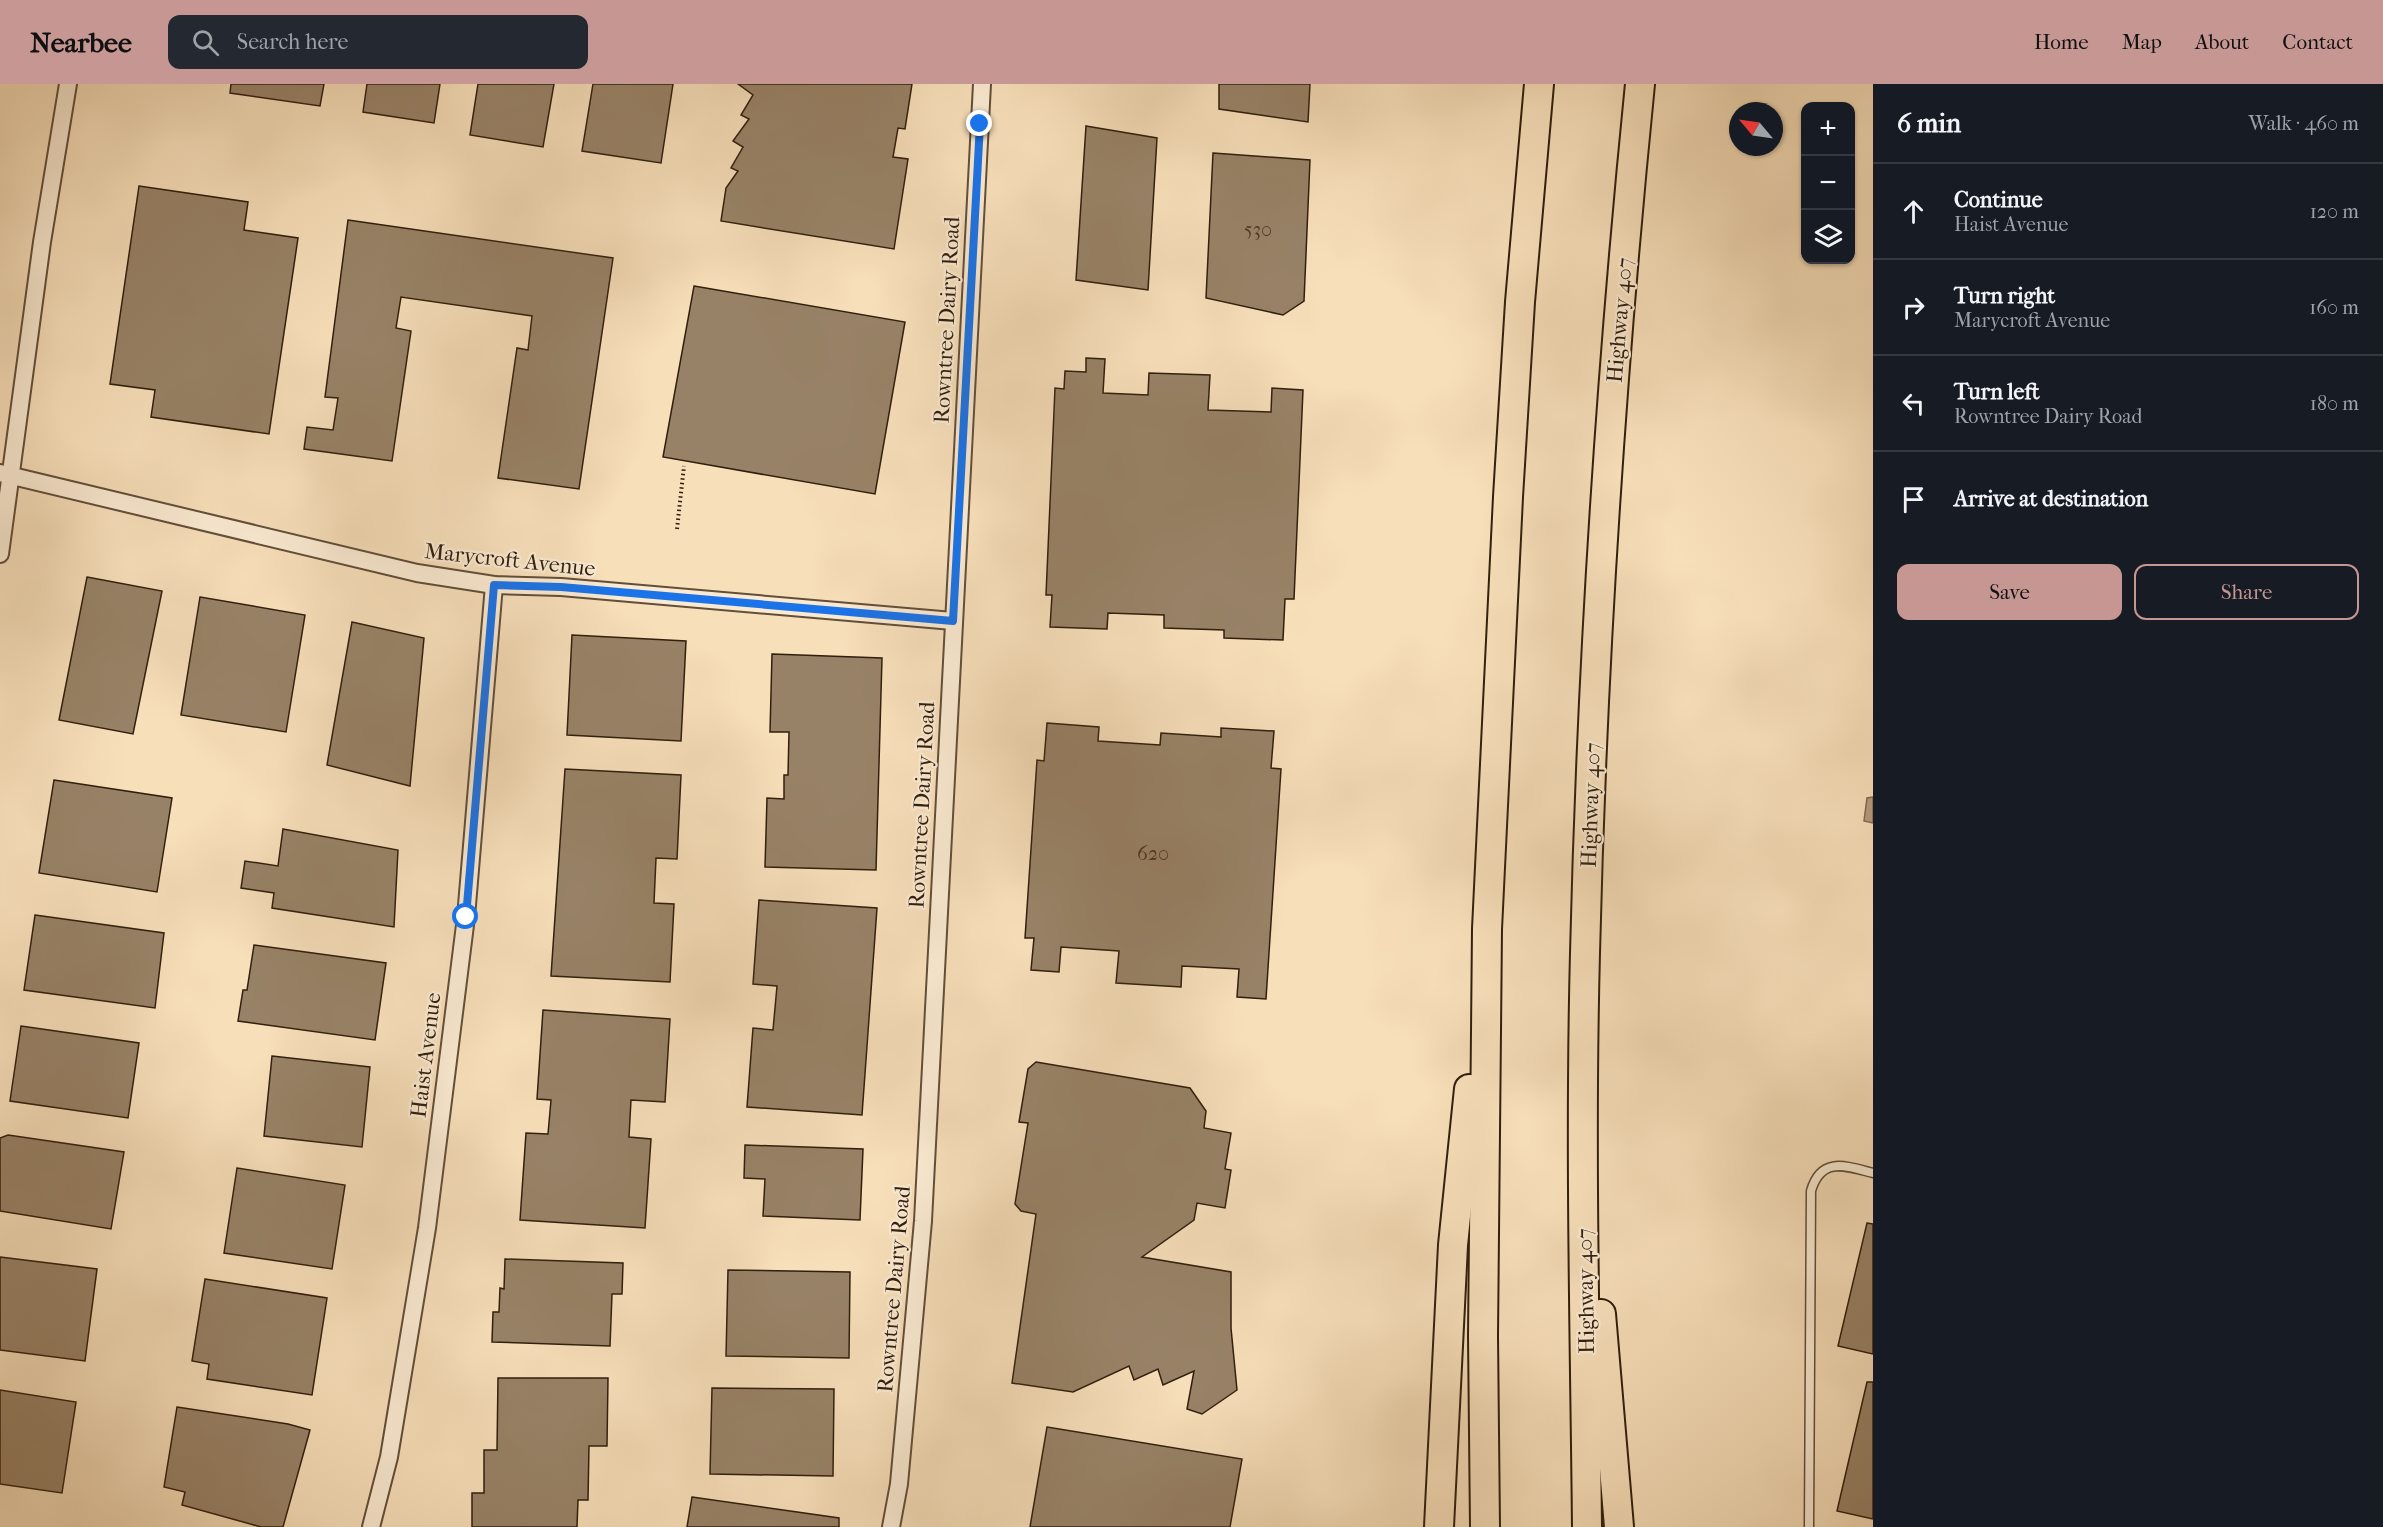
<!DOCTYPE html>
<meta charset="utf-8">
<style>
:root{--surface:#171b24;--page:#242831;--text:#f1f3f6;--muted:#9ea1a6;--line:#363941;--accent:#c59692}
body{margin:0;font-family:"IM FELL French Canon",serif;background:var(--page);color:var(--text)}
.controls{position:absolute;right:18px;top:18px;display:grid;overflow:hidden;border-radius:12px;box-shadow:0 2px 4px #0004}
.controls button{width:54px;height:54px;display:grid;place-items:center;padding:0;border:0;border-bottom:2px solid var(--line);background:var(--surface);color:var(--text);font:30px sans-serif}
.compass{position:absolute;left:1729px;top:18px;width:54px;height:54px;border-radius:50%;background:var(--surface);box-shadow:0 2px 4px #0004;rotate:299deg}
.stop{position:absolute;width:18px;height:18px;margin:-14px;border:4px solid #1a73e8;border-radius:50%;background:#fff}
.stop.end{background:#1a73e8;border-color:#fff;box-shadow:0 2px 6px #0008}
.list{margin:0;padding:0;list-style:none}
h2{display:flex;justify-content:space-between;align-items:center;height:78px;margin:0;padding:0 24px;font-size:26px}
h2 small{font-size:20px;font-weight:400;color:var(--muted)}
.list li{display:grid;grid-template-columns:39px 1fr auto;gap:18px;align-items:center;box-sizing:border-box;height:96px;padding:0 24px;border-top:2px solid var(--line)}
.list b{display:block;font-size:22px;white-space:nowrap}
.list p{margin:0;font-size:20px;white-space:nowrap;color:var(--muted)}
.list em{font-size:20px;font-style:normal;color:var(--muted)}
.actions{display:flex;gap:12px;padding:18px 24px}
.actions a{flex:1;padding:14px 0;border:2px solid var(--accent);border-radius:12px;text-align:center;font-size:21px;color:var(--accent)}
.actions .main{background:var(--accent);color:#111}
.icon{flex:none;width:33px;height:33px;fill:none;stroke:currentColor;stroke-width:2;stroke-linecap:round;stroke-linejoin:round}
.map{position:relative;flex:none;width:1873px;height:1443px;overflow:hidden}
header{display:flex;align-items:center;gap:36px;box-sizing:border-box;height:84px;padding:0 30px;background:var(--accent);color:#111}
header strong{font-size:28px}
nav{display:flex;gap:33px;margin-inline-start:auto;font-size:21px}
.search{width:420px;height:54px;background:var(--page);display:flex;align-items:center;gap:15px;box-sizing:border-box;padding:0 21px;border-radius:12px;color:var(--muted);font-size:22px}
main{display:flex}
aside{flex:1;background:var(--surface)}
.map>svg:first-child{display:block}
.water{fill:#b49d80;stroke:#806a52;stroke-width:1.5}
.building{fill:#988267;stroke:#311e0e;stroke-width:1.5}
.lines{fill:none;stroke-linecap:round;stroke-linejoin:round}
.service-casing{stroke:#624e39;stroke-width:11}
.minor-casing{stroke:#624e39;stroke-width:20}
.motorway-casing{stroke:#311e0e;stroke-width:32}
.path{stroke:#311e0e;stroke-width:4;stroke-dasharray:1.5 3;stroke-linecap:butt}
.service{stroke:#faead2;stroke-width:8}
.minor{stroke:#faead2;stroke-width:16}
.motorway{stroke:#f7dfba;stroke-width:28}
.route{stroke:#1a73e8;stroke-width:8}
.labels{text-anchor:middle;stroke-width:4.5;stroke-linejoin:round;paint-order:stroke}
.number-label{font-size:20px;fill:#4b3724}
.street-label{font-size:22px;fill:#311e0e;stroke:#faead2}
</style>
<header>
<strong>Nearbee</strong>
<div class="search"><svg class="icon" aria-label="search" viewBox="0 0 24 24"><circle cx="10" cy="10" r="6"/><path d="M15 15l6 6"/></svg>Search here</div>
<nav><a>Home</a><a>Map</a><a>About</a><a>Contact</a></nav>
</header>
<main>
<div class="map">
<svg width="1873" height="1443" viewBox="0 0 1873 1443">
<rect width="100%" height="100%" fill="#f7dfba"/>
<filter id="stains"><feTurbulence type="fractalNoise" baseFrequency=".00333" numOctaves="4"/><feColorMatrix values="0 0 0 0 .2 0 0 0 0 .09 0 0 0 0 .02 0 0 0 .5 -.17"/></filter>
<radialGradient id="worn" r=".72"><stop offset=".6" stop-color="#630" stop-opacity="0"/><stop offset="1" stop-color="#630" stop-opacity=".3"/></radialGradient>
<polygon class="water" points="1873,713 1873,739 1864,737 1867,714"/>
<g class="building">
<polygon points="231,0 324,0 320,22 230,9"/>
<polygon points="367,0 440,0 434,39 363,28"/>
<polygon points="478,0 554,0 543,63 470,51"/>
<polygon points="593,0 673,0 661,79 582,67"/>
<polygon points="738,0 912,0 905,45 898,44 893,73 908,75 894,165 721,137 726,104 738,87 731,84 743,63 733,57 749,35 741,31 753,11"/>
<polygon points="1219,0 1310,0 1308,38 1219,25"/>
<polygon points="1086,42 1157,54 1148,206 1076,196"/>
<polygon points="1213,69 1310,76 1304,217 1283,231 1206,214"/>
<polygon points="139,102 248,118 244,146 298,154 269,350 151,333 155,306 110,300"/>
<polygon points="348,136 613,174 579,405 498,394 517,264 528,266 532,232 401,213 396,244 411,247 392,377 304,365 307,343 333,346 338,314 325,313"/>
<polygon points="694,202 905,238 875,410 663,373"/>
<polygon points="1086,274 1105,275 1103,309 1148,311 1149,289 1210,291 1208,326 1271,328 1272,304 1303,306 1294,515 1285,515 1283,556 1224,554 1224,546 1164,544 1164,531 1108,529 1107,545 1050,543 1052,511 1046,511 1055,304 1064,305 1065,287 1086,288"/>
<polygon points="87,493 162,507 133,650 59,636"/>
<polygon points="200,513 305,531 286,648 181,631"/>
<polygon points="352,538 424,554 410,702 327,681"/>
<polygon points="572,551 686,557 681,657 567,651"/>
<polygon points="772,570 882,574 876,786 765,783 767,714 784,715 784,691 788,691 789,648 770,648"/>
<polygon points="1047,639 1099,643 1098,657 1160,661 1161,649 1221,653 1221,644 1274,647 1271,684 1281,685 1266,915 1237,913 1239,885 1182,882 1181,903 1116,899 1119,867 1061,863 1059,888 1031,886 1034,854 1025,854 1037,676 1044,677"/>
<polygon points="565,685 681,691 677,775 656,774 654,819 674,820 670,898 551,892"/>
<polygon points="54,696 172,714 157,808 39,789"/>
<polygon points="283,745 398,766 394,843 272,824 274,809 241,804 245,777 278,782"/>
<polygon points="759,816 877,824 862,1031 747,1023 753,944 773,946 777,902 753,900"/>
<polygon points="35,831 164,849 155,924 24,906"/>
<polygon points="254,861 386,879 375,956 238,937 243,906 247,906"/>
<polygon points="543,926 670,935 665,1018 631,1016 629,1053 651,1055 645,1144 520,1136 526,1049 548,1050 551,1016 537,1015"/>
<polygon points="21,942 139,959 128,1034 10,1017"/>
<polygon points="272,972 370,983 362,1063 264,1052"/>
<polygon points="1036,978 1190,1004 1206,1027 1204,1044 1231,1049 1225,1085 1231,1086 1225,1124 1197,1119 1194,1136 1142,1173 1231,1188 1231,1244 1237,1306 1202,1330 1187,1325 1194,1287 1163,1301 1158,1285 1134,1296 1129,1282 1073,1308 1012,1299 1036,1130 1021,1127 1015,1120 1028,1039 1019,1038 1028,985"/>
<polygon points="8,1051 124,1068 111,1145 0,1127 0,1054"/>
<polygon points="745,1061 863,1065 860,1136 763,1132 765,1095 744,1094"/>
<polygon points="237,1084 345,1101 332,1185 224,1169"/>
<polygon points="1867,1139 1873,1140 1873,1270 1838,1262"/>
<polygon points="0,1173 97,1185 85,1277 0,1266"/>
<polygon points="505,1175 623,1179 622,1210 612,1210 610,1262 492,1258 493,1228 499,1228 500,1204 504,1205"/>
<polygon points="728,1186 850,1188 849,1274 726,1272"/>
<polygon points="205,1195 327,1214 312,1311 207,1295 209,1280 192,1277"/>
<polygon points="498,1294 608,1294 607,1362 589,1362 588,1416 578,1416 577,1443 472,1443 472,1409 484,1409 484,1366 497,1366"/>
<polygon points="1867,1298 1873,1298 1873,1435 1837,1427"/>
<polygon points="712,1304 834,1305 833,1392 710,1390"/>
<polygon points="0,1306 76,1318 62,1409 0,1400"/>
<polygon points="177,1323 288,1340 310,1346 283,1443 261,1443 182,1421 185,1408 164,1403"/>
<polygon points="1047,1343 1242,1375 1230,1443 1030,1443"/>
<polygon points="692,1413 839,1434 839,1443 687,1443"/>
</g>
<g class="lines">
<defs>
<path id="service" d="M1809 1443 1811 1107C1821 1072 1846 1082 1873 1089"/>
<g id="minor">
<polyline points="0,389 417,489 494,501 561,503 953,537"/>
<polyline points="0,470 42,158 68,0"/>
<polyline points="371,1443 389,1373 427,1144 466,833 494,501"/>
<polyline points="891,1443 899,1400 923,1137 982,0"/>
</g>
<g id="motorway">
<polyline points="1601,1230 1619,1443"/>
<polyline points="1439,1443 1453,1161 1469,1005"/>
<polyline points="1485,1443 1483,1252 1487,845 1508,413 1520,218 1539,0"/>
<path d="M1587 1443C1585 1252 1580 1061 1585 869 1592 579 1611 289 1640 0"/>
</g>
</defs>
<use href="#service" class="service-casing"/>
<use href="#minor" class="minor-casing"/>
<use href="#motorway" class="motorway-casing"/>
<polyline class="path" points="677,445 684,382"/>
<use href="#service" class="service"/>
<use href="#minor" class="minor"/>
<use href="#motorway" class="motorway"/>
</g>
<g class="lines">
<polyline class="route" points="466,833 494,501 561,503 953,537 980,40"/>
</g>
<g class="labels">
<g class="number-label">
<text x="1258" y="152">530</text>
<text x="1153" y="776">620</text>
</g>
<g class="street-label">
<text transform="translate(946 236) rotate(-87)" y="8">Rowntree Dairy Road</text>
<text transform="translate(1619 236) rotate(-85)" y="8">Highway 407</text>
<text transform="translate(510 475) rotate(6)" y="8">Marycroft Avenue</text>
<text transform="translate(921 721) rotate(-87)" y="8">Rowntree Dairy Road</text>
<text transform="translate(1590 721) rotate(-88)" y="8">Highway 407</text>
<text transform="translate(425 971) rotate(-83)" y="8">Haist Avenue</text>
<text transform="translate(893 1205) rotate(-85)" y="8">Rowntree Dairy Road</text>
<text transform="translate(1585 1207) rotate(-91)" y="8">Highway 407</text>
</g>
</g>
<rect width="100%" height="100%" filter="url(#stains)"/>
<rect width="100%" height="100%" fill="url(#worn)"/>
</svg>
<div class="controls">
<button>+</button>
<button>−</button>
<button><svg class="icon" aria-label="layers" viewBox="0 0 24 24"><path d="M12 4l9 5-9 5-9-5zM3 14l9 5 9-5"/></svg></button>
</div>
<svg class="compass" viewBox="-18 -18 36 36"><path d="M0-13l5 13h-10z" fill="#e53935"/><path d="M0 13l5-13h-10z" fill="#9ea1a6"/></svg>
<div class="stop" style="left:466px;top:833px"></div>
<div class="stop end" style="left:980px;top:40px"></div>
</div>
<aside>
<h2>6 min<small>Walk · 460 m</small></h2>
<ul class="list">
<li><svg class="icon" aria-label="ahead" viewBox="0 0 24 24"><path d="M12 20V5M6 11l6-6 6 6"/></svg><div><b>Continue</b><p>Haist Avenue</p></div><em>120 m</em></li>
<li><svg class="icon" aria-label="right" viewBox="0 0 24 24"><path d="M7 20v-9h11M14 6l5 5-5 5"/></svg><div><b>Turn right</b><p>Marycroft Avenue</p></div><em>160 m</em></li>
<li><svg class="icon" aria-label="left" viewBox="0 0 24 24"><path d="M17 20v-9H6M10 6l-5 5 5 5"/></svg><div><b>Turn left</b><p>Rowntree Dairy Road</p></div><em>180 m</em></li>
<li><svg class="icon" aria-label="arrive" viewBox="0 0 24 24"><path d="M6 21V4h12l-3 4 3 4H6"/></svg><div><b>Arrive at destination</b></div></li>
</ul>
<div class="actions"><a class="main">Save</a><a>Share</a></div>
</aside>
</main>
